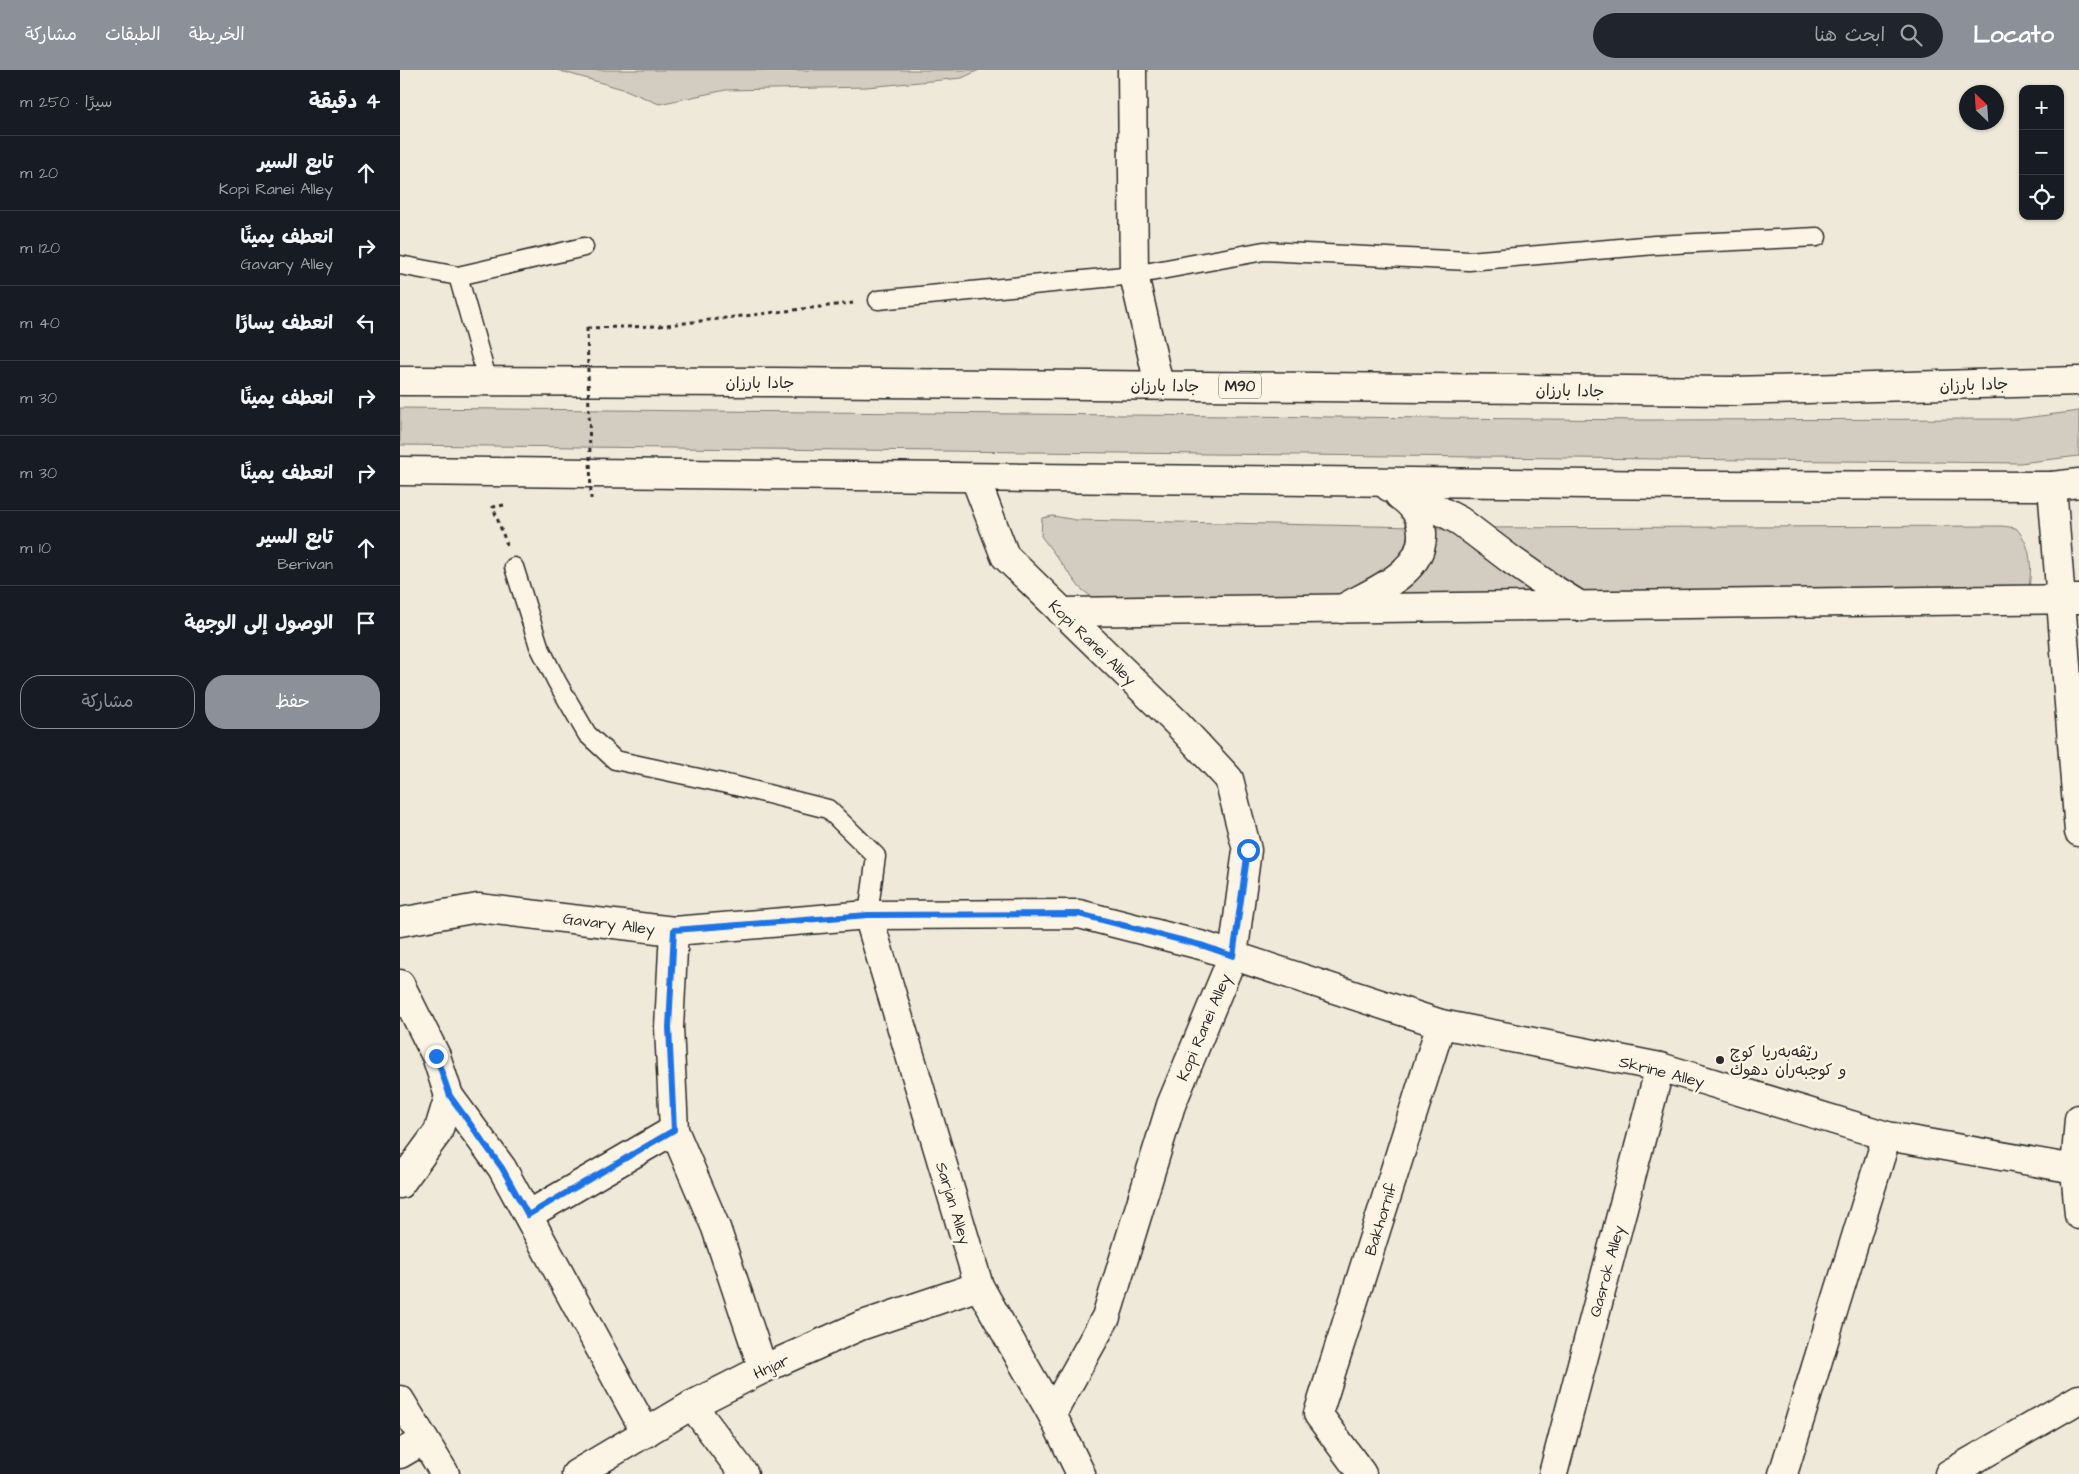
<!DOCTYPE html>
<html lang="ar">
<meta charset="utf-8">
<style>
:root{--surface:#171b24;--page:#20242c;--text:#f1f3f6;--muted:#9ea1a6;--line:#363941;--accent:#8c9099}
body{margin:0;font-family:"Architects Daughter","Playpen Sans Arabic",sans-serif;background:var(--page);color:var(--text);direction:rtl}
.controls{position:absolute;right:15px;top:15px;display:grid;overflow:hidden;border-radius:10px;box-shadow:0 1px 4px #0004}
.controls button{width:45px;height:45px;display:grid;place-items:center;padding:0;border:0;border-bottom:1px solid var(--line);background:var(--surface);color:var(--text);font:25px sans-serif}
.compass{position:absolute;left:1559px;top:15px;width:45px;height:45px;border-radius:50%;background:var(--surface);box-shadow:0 1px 4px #0004;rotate:335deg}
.stop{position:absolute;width:15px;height:15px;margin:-11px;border:4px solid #1a73e8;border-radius:50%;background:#fff}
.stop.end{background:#1a73e8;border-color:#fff;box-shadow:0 1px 5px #0008}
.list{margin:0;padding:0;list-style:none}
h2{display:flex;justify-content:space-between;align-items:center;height:65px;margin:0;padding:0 20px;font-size:21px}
h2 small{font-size:16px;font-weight:400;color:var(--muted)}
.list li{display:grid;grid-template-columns:32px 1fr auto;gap:15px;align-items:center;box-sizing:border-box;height:75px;padding:0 20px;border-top:1px solid var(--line)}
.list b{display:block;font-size:19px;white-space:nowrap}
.list p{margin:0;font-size:16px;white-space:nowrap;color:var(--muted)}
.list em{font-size:16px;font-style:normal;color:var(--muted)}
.actions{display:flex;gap:10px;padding:15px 20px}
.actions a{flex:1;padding:11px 0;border:1px solid var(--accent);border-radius:20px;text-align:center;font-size:18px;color:var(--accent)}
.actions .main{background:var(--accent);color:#fff}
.icon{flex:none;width:28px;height:28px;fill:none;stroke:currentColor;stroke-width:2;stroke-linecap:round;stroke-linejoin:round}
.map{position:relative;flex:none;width:1679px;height:1404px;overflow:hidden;direction:ltr}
header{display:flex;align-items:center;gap:30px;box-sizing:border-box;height:70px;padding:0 25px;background:var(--accent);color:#fff}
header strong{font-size:24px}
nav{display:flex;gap:28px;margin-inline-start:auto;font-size:18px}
.search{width:350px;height:45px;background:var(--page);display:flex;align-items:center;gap:12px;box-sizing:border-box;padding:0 18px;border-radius:28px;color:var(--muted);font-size:19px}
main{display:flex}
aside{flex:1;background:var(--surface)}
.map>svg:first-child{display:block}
.green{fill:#d2cdc0;stroke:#7e7c76}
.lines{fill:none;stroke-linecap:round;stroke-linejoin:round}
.service-casing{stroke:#2b2b2b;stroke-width:21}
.minor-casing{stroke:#2b2b2b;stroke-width:31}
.secondary-casing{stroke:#2b2b2b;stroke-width:31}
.motorway-casing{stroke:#2b2b2b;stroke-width:31}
.path{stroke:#2b2b2b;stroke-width:3;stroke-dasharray:4 4;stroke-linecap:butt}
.service{stroke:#fcf5e5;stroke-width:18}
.minor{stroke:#fcf5e5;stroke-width:28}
.secondary{stroke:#fcf5e5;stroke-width:28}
.motorway{stroke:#fcf5e5;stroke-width:28}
.path-bridge{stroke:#2b2b2b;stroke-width:3;stroke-dasharray:4 4;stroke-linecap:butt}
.route{stroke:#1a73e8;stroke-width:6}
.poi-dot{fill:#2b2b2b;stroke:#fcf5e5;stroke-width:2}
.labels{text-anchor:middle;stroke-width:5;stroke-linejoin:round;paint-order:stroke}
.shield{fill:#fcf5e5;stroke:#6a6863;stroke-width:1}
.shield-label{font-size:15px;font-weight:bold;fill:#2b2b2b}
.street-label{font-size:16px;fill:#2b2b2b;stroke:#fcf5e5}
.poi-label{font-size:16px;fill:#2b2b2b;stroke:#fcf5e5;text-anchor:start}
</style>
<header>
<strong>Locato</strong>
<div class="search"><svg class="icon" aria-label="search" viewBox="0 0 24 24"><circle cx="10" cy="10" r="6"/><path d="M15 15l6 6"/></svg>ابحث هنا</div>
<nav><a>الخريطة</a><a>الطبقات</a><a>مشاركة</a></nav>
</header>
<main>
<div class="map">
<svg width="1679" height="1404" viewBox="0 0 1679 1404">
<rect width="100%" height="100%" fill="#efe9da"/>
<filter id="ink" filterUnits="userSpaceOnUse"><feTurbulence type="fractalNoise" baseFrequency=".02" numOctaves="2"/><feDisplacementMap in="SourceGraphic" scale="10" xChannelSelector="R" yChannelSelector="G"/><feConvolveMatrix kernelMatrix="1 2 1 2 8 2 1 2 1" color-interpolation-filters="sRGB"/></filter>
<g filter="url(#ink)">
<g class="green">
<polygon points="157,0 579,0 562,8 467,17 326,20 259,34 226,20"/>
<polygon points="0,338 1246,350 1617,349 1679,341 1679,386 1620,393 0,375"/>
<polygon points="653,446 676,450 1018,457 1018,475 959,525 703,536 680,518 641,466 642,448"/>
<path d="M1602 456 1616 458C1633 477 1632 500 1628 525L1181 532 1077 458Z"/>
<polygon points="1026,459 1065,459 1161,529 955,535"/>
</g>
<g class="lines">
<defs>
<g id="service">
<polyline points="0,195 58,206 184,177"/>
<polyline points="58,206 88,312"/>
<polyline points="478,230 734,205 864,181 1069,191 1255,175 1417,167"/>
<polyline points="114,497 139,576 157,612 187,664 215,690 336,716 428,739 476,786 468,845"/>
</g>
<g id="minor">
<polyline points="732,0 734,205 759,315"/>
<polyline points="575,408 605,486 777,653 829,709 847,780 833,886 771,1035 706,1247 652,1344"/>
<polyline points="1661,531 1679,762"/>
<polyline points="468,845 579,1216 652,1344 681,1404"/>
<polyline points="0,852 78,838 274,861 468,845 679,844 804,876 1041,954 1260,997 1487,1066 1675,1099 1679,1049"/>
<polyline points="274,861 269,957 274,1060 316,1158 363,1299"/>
<polyline points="0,914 36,986 49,1026 38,1062 0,1114"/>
<polyline points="49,1026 102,1098 246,1363"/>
<polyline points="1675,1099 1679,1145"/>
<polyline points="128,1145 274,1060"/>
<polyline points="0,1330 45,1404"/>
<polyline points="292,1335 344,1404"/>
<polyline points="0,1384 24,1370"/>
<polyline points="176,1404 292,1335 363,1299 460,1256 579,1216"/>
<polyline points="962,1404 918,1344 1041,954"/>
<polyline points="1153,1404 1260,997"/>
<polyline points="1383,1404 1487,1066"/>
<polyline points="1549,1404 1679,1329"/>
</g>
<g id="secondary">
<polyline points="1652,416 1661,531"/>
<polyline points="662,542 1679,529"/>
</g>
<g id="motorway">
<polyline points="0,311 373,312 1334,321 1679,311"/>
<polyline points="0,401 1282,415 1652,416 1679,413"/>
<polyline points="989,417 1020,430 1060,451 1110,489 1150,517 1182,537"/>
<path d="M942 539C971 522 1024 504 1022 463 1021 445 1013 435 999 425"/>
</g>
</defs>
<use href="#service" class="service-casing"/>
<use href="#minor" class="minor-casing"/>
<use href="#secondary" class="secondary-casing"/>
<use href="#motorway" class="motorway-casing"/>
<g class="path">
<polyline points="187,258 259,256 453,233"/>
<polyline points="104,435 93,437 107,475"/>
</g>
<use href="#service" class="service"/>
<use href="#minor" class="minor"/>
<use href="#secondary" class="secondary"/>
<use href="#motorway" class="motorway"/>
<polyline class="path-bridge" points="187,258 191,429"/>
</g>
</g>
<g class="lines" filter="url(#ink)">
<polyline class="route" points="36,986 50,1026 102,1098 128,1145 274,1060 269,957 274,860 468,845 679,844 804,876 833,886 848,780"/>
</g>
<circle class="poi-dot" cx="1320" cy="990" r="5"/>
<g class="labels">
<rect class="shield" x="819" y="303.5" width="42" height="25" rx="4"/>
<g class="shield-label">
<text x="840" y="321">M90</text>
</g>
<g class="street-label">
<text x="360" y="318">جادا بارزان</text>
<text transform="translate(1574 314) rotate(-2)" y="6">جادا بارزان</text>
<text transform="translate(765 315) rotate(1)" y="6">جادا بارزان</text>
<text transform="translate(1170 320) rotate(1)" y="6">جادا بارزان</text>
<text transform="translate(693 572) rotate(44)" y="6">Kopi Ranei Alley</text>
<text transform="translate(209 853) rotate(7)" y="6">Gavary Alley</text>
<text transform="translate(803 957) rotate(-67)" y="6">Kopi Ranei Alley</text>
<text transform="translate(1262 1001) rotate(14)" y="6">Skrine Alley</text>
<text transform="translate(554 1133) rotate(73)" y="6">Sarjan Alley</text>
<text transform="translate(980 1149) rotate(-73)" y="6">Bakhornif</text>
<text transform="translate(1206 1201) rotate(-75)" y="6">Qasrok Alley</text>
<text transform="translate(371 1296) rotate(-25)" y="6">Hnjar</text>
</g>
<g class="poi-label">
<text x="1330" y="987">رێڤه‌به‌ریا كوچ<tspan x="1330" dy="18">و كوچبه‌ران دهوك</tspan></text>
</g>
</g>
</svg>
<div class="controls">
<button>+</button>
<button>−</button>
<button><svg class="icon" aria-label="locate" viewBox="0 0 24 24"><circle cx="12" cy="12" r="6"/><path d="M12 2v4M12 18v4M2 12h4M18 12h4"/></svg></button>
</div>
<svg class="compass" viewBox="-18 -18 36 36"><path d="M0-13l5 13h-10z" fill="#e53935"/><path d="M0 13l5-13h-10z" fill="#9ea1a6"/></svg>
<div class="stop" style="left:848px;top:780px"></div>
<div class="stop end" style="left:36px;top:986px"></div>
</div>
<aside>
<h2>4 دقيقة<small>سيرًا · 250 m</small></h2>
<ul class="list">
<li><svg class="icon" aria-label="ahead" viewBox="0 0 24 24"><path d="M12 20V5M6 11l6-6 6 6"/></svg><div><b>تابع السير</b><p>Kopi Ranei Alley</p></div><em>20 m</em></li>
<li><svg class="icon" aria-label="right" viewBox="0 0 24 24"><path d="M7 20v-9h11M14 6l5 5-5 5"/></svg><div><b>انعطف يمينًا</b><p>Gavary Alley</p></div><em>120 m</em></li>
<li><svg class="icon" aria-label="left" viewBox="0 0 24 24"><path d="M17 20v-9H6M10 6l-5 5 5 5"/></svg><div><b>انعطف يسارًا</b></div><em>40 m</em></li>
<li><svg class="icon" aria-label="right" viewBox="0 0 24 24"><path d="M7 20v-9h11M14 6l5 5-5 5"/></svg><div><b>انعطف يمينًا</b></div><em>30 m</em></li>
<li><svg class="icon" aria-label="right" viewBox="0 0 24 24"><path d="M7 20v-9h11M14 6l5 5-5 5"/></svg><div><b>انعطف يمينًا</b></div><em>30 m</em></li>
<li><svg class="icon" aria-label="ahead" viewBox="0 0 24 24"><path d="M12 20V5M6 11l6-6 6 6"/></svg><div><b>تابع السير</b><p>Berivan</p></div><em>10 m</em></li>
<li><svg class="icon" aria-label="arrive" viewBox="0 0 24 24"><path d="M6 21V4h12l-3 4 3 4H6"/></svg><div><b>الوصول إلى الوجهة</b></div></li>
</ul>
<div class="actions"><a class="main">حفظ</a><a>مشاركة</a></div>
</aside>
</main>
